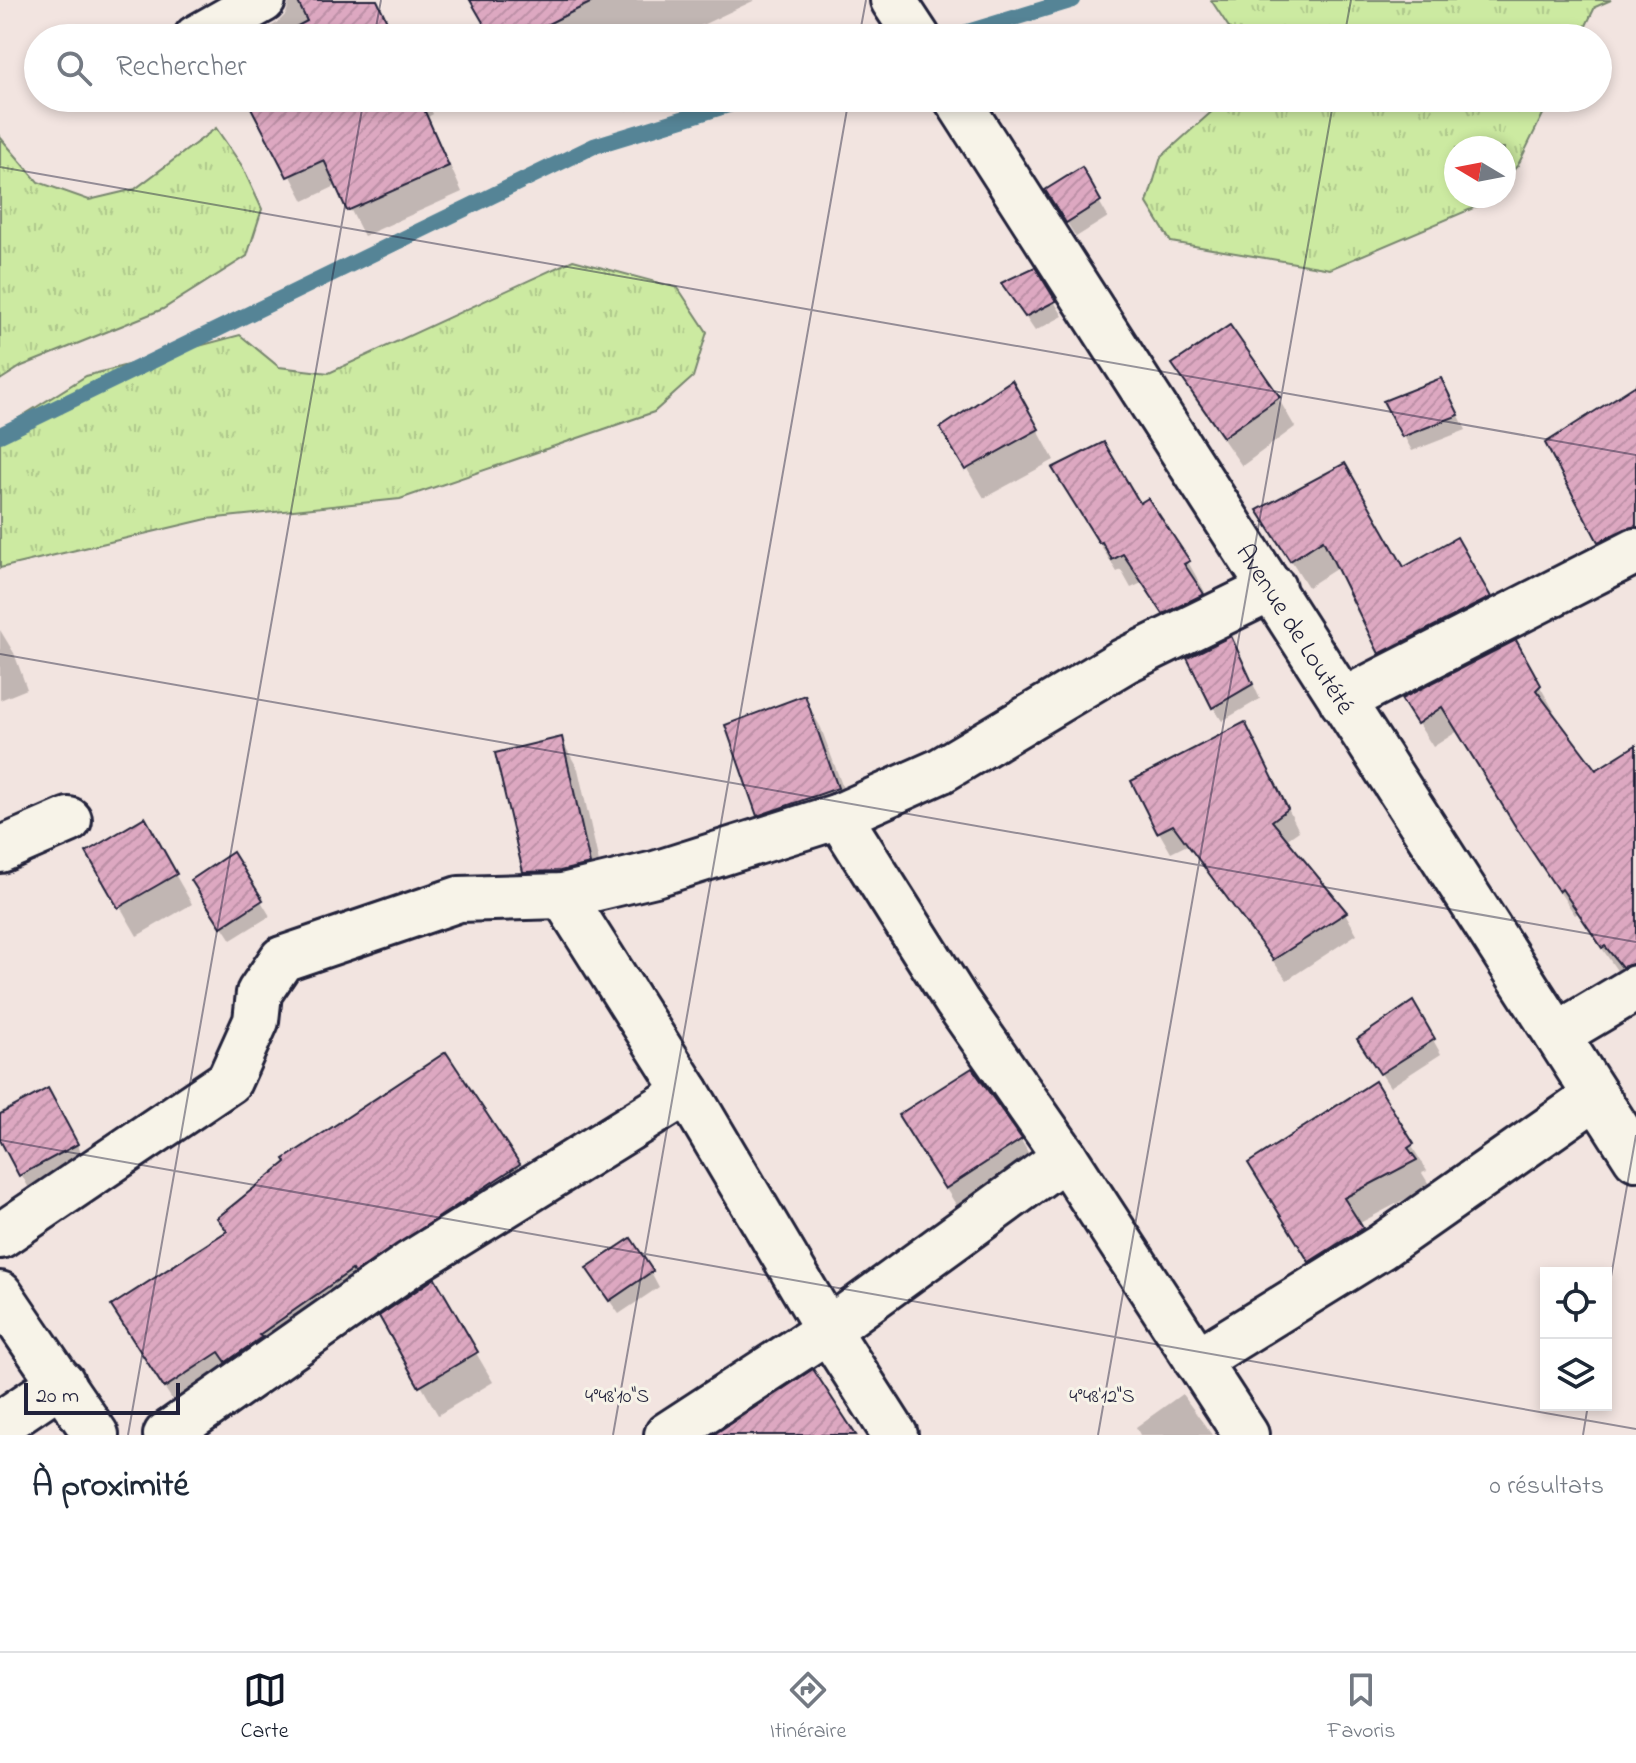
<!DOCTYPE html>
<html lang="fr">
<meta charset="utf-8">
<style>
:root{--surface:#fff;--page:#f2f2f3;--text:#1f2937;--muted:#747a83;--line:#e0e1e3;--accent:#111827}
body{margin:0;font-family:"Indie Flower",sans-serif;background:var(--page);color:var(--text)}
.controls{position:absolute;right:24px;bottom:24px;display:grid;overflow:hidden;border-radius:0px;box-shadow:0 4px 12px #0003}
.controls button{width:72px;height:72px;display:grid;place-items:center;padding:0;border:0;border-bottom:2px solid var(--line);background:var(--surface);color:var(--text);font:40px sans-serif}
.compass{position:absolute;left:1444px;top:136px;width:72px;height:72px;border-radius:50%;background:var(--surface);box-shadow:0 4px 12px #0003;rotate:280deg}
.scale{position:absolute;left:24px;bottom:20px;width:156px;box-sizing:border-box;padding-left:8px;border:4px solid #22223b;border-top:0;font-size:22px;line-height:28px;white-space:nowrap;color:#22223b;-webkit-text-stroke:6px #f7f3e8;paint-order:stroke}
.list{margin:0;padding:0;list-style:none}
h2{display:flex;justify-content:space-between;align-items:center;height:104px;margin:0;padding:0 32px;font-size:34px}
h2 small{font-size:26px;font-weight:400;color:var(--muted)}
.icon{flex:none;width:44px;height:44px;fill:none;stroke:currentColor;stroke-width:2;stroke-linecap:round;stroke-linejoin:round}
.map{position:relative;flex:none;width:1636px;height:1435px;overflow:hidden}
.search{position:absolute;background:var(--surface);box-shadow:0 4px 12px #0003;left:24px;right:24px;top:24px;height:88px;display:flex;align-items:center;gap:20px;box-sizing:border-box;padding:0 28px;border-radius:44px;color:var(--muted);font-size:30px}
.sheet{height:216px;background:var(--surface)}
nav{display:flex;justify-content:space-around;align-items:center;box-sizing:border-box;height:112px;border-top:2px solid var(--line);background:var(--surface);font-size:22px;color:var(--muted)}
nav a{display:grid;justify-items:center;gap:4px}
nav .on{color:var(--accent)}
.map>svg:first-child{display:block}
.grass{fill:url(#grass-tufts);stroke:#77866e;stroke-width:2}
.shadow{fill:#0003}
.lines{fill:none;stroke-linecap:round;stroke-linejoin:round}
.stream{stroke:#548496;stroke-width:16}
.building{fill:url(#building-hatch);stroke:#22223b;stroke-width:2}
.street-casing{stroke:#22223b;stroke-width:50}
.street{stroke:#f7f3e8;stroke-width:44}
.ticks{fill:none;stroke:#22223b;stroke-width:2;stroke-opacity:0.45}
.labels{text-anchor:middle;stroke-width:6;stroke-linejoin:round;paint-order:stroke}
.street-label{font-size:26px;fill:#22223b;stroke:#f7f3e8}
.ticks-label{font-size:20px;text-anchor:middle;fill:#22223b;stroke:#f7f3e8;stroke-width:6;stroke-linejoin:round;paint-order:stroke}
</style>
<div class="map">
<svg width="1636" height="1435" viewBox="0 0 1636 1435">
<defs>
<pattern id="grass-tufts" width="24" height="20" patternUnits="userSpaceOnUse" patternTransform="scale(2)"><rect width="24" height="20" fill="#cceaa1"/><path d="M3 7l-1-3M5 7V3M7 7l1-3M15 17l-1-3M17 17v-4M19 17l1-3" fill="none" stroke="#afc88c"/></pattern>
<pattern id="building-hatch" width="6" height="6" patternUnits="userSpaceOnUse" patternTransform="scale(2)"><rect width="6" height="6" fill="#dda8c1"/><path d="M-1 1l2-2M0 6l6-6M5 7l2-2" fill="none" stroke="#bd90a7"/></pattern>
</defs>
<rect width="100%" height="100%" fill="#f2e4e0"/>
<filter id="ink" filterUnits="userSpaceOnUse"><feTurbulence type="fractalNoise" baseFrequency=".0125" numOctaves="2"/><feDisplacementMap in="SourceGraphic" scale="16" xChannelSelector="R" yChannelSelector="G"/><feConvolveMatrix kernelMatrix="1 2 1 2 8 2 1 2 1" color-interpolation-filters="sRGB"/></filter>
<g filter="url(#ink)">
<g class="grass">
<polygon points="1211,0 1611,0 1595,7 1580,38 1236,38"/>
<polygon points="1227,98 1551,98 1518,165 1504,181 1504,148 1456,148 1456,196 1490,196 1483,204 1330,269 1171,242 1147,203 1161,157"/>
<polygon points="216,128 242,166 262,209 247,256 163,309 22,366 0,380 0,137 38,182 89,200 135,189"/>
<polygon points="573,260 678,288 707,332 693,377 654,412 400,499 207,519 0,568 0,430 86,376 240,335 279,367 329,373"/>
</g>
<g class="shadow">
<polygon points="221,0 376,0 395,38 251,38 277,23 286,14 289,3 278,0"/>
<polygon points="475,0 755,0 675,38 494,38"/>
<polygon points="250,98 425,98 433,114 428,117 462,192 364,236 338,185 304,201"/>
<polygon points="620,98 649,98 627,111"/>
<polygon points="1081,170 1108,217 1076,237 1056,205"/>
<polygon points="1034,269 1063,316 1035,331 1003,284"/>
<polygon points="1175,365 1278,398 1295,427 1242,466 1192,395"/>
<polygon points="1636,388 1636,560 1616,570 1548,444"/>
<polygon points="1449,395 1466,430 1412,451 1386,402"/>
<polygon points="1028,412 1054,460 984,498 943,428"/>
<polygon points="1072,498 1139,506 1147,501 1188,562 1205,592 1201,594 1219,625 1181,643 1142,583 1131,588 1121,570 1117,572"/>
<polygon points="1260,511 1404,570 1456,540 1505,625 1396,680 1339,567 1308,587"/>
<polygon points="0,630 14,653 27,689 0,700"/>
<polygon points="1515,643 1554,711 1551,713 1596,772 1636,747 1636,989 1621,969 1618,972 1578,913 1575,915 1534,854 1458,731 1433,747 1403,700"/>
<polygon points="1239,653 1260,699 1222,721 1213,707"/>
<polygon points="804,698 821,728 854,818 776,844 759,815"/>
<polygon points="561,739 578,769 606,894 542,901 525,871"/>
<polygon points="1257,746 1299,831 1286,840 1345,913 1357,934 1287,980 1187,845 1171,853 1159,832"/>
<polygon points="144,820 192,904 137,936 89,852"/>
<polygon points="233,855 270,916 231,940 202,895"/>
<polygon points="1412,1003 1441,1054 1390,1087 1368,1054"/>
<polygon points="446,1054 533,1191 181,1413 128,1332 228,1233 219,1218 289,1163"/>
<polygon points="972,1070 1021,1140 1038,1170 964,1217 918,1145"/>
<polygon points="1374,1084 1427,1171 1422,1173 1430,1186 1358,1224 1376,1255 1325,1286 1265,1189"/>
<polygon points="0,1117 64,1120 93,1175 38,1205 0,1135"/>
<polygon points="651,1272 659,1287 619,1314 597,1283"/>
<polygon points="434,1281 493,1382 438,1415 382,1317"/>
<polygon points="1182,1394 1212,1435 1140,1435 1136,1427"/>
</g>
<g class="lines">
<g class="stream">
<polyline points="948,38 1073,0"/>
<polyline points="0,435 594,146 751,98"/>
</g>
</g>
<g class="building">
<polygon points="297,0 377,0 395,38 275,38 307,21"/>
<polygon points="470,0 596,0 520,38 492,38"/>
<polygon points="246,98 419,98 449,166 347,211 324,160 287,177"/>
<polygon points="1082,167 1101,201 1066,223 1045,190"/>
<polygon points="1035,267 1056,301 1025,317 1001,283"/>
<polygon points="1230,325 1280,397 1223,437 1172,364"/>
<polygon points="1441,378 1459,415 1402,437 1383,401"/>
<polygon points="1012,380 1039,429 965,470 940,428"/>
<polygon points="1636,385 1636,526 1625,529 1598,542 1545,443"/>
<polygon points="1104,442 1140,503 1148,498 1190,561 1184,564 1204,594 1163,614 1123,554 1112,560 1102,542 1099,543 1052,468"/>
<polygon points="1345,463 1404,567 1457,537 1491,597 1379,654 1323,540 1290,561 1257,510"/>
<polygon points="1231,636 1253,684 1212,708 1187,658"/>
<polygon points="1516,640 1541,685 1536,690 1596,770 1636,745 1636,963 1622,967 1605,946 1602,948 1562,889 1559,892 1517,829 1442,707 1417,724 1401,699"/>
<polygon points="805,695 838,788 757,816 725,725"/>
<polygon points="1245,722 1288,809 1272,821 1347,912 1273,960 1173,825 1157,833 1131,781"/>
<polygon points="562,737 590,864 560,871 523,872 495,753"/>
<polygon points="145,817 177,874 118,908 86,852"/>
<polygon points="233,852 263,900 221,927 191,880"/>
<polygon points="1413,1001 1435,1039 1380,1074 1357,1039"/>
<polygon points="446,1052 520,1164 354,1273 352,1270 259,1335 262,1337 226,1362 219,1352 164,1388 111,1306 227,1231 217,1218 286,1162 284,1159"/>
<polygon points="972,1068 1022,1139 945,1189 898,1115"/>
<polygon points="1375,1081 1414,1144 1408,1148 1417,1160 1344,1198 1363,1228 1309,1262 1248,1163"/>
<polygon points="48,1088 78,1144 19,1176 0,1140 0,1114"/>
<polygon points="631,1238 653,1271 609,1301 586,1268"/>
<polygon points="435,1278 478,1352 419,1387 379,1316"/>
<polygon points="813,1369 856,1435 713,1435"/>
</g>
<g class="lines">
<defs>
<g id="street">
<polyline points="893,0 918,38"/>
<polyline points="196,38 263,0"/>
<path id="s1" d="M956 98 1636 1158"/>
<polyline points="1342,701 1636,551"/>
<polyline points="839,816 957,1002 1065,1157 1246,1435"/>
<polyline points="0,850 69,820"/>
<polyline points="563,896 687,1092 828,1330 895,1435"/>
<polyline points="1557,1035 1636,988"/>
<polyline points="0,1236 229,1081 256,1021 259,993 282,959 459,899 563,896 655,874 839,816 940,771 1124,661 1273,588"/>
<polyline points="0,1294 96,1435"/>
<polyline points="1197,1361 1381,1247 1596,1096"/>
<polyline points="0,1424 62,1382"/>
<polyline points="166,1435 410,1264 687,1092"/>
<polyline points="667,1435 828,1330 1065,1157"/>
</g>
</defs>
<use href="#street" class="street-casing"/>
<use href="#street" class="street"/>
</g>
</g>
<path class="ticks" d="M374 38 381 0M859 38 866 0M1344 38 1351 0M0 167 1636 455M0 654 1636 942M0 1140 1636 1429M1606 1305 1636 1135M128 1435 364 98M613 1435 849 98M1098 1435 1334 98M1583 1435 1588 1405"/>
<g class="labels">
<g class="street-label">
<text dy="9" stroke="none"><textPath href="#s1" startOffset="630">Avenue de Loutété</textPath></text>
</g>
</g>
<g class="ticks-label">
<text x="617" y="1402">4°48'10"S</text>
<text x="1102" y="1402">4°48'12"S</text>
</g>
</svg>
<div class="controls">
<button><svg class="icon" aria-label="locate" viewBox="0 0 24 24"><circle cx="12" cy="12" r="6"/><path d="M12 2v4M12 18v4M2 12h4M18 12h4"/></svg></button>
<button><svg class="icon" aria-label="layers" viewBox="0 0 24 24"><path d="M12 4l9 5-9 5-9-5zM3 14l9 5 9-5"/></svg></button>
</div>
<svg class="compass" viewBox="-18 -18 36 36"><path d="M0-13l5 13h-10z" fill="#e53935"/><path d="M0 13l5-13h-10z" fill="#747a83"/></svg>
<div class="scale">20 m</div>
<div class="search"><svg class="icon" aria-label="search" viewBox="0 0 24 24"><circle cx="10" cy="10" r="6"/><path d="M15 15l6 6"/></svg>Rechercher</div>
</div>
<section class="sheet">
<h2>À proximité<small>0 résultats</small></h2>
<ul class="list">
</ul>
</section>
<nav>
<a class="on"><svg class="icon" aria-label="map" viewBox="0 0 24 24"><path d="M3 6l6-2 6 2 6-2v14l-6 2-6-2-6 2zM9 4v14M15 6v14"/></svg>Carte</a>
<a><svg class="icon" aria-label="directions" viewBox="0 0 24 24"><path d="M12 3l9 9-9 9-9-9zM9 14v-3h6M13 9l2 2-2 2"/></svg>Itinéraire</a>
<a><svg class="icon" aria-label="saved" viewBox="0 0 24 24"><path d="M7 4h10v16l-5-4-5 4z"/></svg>Favoris</a>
</nav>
